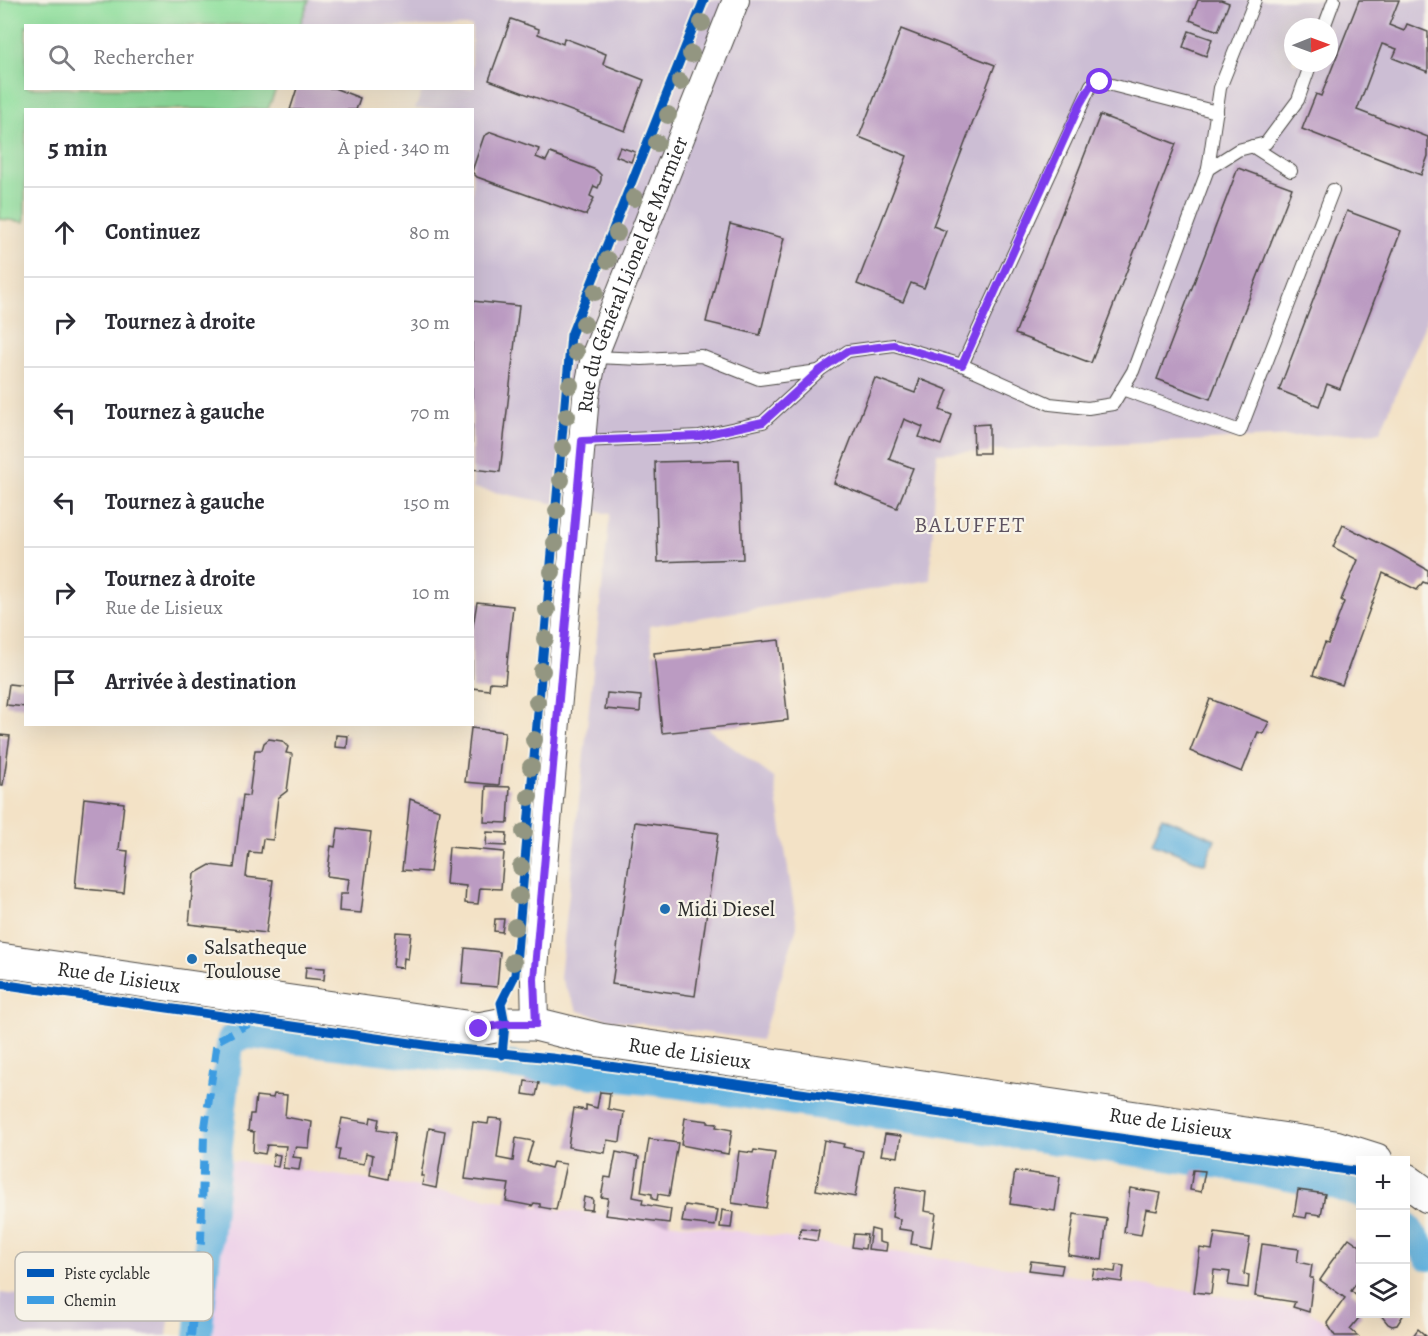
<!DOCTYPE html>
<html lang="fr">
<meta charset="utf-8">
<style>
:root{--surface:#fff;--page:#f2f2f3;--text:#2b2b33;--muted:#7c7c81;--line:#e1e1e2}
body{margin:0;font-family:Alegreya,serif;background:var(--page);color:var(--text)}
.controls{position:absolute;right:18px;bottom:18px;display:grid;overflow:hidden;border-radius:0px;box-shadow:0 6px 24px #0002}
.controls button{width:54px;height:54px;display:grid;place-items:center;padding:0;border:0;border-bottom:2px solid var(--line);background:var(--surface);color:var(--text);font:30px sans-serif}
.compass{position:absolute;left:1284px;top:18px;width:54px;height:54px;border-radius:50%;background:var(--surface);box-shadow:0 6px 24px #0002;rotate:89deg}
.stop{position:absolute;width:18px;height:18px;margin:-14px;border:4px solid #7c3aed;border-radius:50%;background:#fff}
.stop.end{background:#7c3aed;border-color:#fff;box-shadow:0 2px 6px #0008}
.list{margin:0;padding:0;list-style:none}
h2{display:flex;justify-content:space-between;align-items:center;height:78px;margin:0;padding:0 24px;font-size:26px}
h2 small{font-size:20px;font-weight:400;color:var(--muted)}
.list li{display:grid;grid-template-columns:39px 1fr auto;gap:18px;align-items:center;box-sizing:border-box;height:90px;padding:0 24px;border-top:2px solid var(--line)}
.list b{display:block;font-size:22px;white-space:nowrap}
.list p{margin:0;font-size:20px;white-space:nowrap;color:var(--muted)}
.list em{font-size:20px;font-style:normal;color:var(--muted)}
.icon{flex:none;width:33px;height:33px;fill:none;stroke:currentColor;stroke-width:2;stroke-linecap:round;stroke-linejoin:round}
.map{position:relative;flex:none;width:1428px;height:1336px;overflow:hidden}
.search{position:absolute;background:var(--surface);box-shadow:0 6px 24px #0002;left:24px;top:24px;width:450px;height:66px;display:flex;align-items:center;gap:15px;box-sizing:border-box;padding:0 21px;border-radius:0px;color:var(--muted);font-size:22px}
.panel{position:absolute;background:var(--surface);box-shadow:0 6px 24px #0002;left:24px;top:108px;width:450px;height:618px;border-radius:0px}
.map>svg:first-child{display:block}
.built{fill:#edd0e9}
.industrial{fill:#ccbed4;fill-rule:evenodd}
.green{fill:#90e09e;stroke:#5e8664;stroke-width:1.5}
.water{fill:#65b4df;stroke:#487085;stroke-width:1.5}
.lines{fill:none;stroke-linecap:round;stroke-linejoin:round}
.canal{stroke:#65b4df;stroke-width:28}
.building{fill:#bb9bc2}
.lane-casing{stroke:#494642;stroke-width:14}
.street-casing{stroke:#494642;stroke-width:28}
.secondary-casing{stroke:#494642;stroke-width:35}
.lane{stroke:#fff;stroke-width:12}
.street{stroke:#fff;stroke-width:26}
.secondary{stroke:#fff;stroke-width:33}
.quiet{stroke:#3d9ce1;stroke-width:8;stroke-dasharray:15 8;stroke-linecap:butt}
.cycleway-casing{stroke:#f7f3e8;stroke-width:13}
.cycleway{stroke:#0057b8;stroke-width:9}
.tree{fill:#939681}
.route{stroke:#7c3aed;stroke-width:8}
.poi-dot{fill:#1f6fb2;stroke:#f7f3e8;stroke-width:2}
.labels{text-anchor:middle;stroke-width:4.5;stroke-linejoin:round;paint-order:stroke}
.street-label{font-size:21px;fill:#2b2b2b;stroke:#f7f3e8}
.poi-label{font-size:21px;fill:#2b2b2b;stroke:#f7f3e8;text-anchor:start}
.neighbourhood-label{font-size:22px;letter-spacing:1.5px;fill:#5d5260;stroke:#f7f3e8}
.key{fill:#f7f3e8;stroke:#bab7af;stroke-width:1.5}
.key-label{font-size:16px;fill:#2b2b2b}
</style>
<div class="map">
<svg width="1428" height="1336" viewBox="0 0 1428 1336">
<rect width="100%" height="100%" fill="#f7f3e8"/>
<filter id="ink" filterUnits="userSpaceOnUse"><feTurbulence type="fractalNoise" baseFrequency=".0167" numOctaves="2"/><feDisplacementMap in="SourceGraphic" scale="12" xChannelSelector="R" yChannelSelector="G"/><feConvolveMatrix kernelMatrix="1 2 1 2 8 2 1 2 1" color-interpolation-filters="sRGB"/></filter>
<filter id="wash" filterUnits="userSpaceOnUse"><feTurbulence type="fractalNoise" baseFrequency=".008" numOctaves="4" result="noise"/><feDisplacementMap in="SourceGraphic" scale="24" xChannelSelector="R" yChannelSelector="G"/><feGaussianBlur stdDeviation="1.35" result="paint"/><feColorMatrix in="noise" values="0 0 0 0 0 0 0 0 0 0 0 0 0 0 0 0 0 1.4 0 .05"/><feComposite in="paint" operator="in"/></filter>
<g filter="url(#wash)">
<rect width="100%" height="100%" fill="#f3e2c6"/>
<polygon class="built" points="228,1160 448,1191 556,1210 629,1217 1211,1294 1306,1310 1327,1323 1335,1336 211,1336"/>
<g class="industrial">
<path d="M309 0H1428V317L1380 432 937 453 930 580 649 626 658 692 774 778 797 927 761 1040 607 1019 578 1011 560 977 610 514 473 488 472 110 415 109 423 89 472 88V26H300ZM1293 27H1329V63H1293Z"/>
<polygon points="0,1293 170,1313 167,1336 0,1336"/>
</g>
<polygon class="green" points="0,0 309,0 300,25 26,26 26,88 276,89 268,109 26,110 25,222 0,219"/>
<polygon class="water" points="1162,817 1215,839 1205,864 1152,843"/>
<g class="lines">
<g class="canal">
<polyline points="1406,1225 1428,1257"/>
<polyline points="198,1336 229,1052 231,1039 250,1035 673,1084 1227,1166 1337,1186 1360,1194"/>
</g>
</g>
<g id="blocks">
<g class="building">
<polygon points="1198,0 1221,0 1229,3 1218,31 1190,20"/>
<polygon points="1359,0 1399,0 1389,25 1404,31 1407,24 1428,32 1428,72 1393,58 1397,49 1382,44 1357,110 1428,137 1428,156 1421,175 1302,129 1316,94 1321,96"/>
<polygon points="511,19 539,29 538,34 563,44 564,38 606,54 603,64 644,80 625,131 489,80"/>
<polygon points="901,29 995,65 933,226 946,231 924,288 911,283 903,302 857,284 907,156 859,137"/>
<polygon points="1189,31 1212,39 1206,56 1183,47"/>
<polygon points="297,88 334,88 360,98 356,110 290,110"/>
<polygon points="1100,115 1176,144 1091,363 1015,334"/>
<polygon points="491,132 539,149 536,157 546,161 550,153 596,170 601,175 601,180 598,188 594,186 590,196 594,198 586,215 583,215 477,177 472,172 473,168 484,136"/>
<polygon points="620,147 635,152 631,162 616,156"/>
<polygon points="1238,168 1292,188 1210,399 1157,379"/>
<polygon points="1347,211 1401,231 1340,389 1327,384 1319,406 1279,390"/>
<polygon points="730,224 784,238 760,335 706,322"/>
<polygon points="472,301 519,306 500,472 472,469"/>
<polygon points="875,378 915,393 920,379 948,390 940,410 952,415 941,445 919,437 923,427 904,419 889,459 913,468 897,508 834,483"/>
<polygon points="989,424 989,453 974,453 973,425"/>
<polygon points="739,460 743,559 658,562 655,462"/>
<polygon points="1343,525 1393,550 1428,570 1428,584 1423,582 1417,590 1383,573 1342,685 1313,675 1325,643 1328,644 1344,602 1341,600 1358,560 1333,547"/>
<polygon points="477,602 513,606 505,683 490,682 489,690 472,688 472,632"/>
<polygon points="779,640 788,720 662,733 654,653"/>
<polygon points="9,684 26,686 26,707 6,705"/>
<polygon points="607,693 641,696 640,712 605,709"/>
<polygon points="1210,699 1269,722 1263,734 1258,732 1242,772 1190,751"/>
<polygon points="471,728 505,732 499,785 465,782"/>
<polygon points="0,735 10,736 3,785 0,785"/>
<polygon points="336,735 348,736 347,748 335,747"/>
<polygon points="269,739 282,741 288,747 286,753 292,754 287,791 278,798 273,840 263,839 261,853 249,852 246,877 273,880 266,933 189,924 194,874 210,865 234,868 243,795 249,796 255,750 262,750 264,743"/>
<polygon points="486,786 510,787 508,823 484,822"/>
<polygon points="84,798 124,803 119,850 128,851 124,893 75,888"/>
<polygon points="410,799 439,810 430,872 402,870"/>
<polygon points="635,822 718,833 695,996 612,984"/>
<polygon points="338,828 371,832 361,913 339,911 340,894 347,894 349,879 327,876 331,846 335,847"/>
<polygon points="487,832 507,833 506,846 486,845"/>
<polygon points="449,847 504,852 501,889 480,888 478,904 465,903 466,886 446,884"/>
<polygon points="495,919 504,919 502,932 494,931"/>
<polygon points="396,932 411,933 408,959 404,958 403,968 393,967"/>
<polygon points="465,948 500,952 497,987 462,984"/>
<polygon points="306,967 325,968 324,980 305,978"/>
<polygon points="525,1081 539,1083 536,1096 523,1094"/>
<polygon points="600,1092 610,1093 608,1109 624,1112 620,1142 607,1140 605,1153 568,1147 574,1108 586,1110 586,1105 597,1108"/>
<polygon points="274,1094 287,1095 285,1117 312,1122 309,1148 295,1147 293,1157 301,1158 299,1170 283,1168 286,1146 267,1145 265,1154 253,1152 254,1132 248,1131 250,1114 254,1114 256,1096 273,1098"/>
<polygon points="371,1117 379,1119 377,1130 395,1133 388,1179 370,1175 373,1155 366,1153 364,1164 338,1160 340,1149 336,1149 342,1118 370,1123"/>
<polygon points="489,1118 502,1119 497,1158 513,1161 516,1138 533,1141 527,1162 551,1168 553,1162 566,1164 556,1210 540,1207 540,1204 534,1203 532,1206 506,1201 509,1184 465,1179 473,1122 488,1124"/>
<polygon points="685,1118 708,1121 708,1123 717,1124 716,1127 732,1130 728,1154 681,1145"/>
<polygon points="429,1128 445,1131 436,1188 422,1185 424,1176 421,1176"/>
<polygon points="885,1134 901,1136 898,1157 881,1155"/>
<polygon points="649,1139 678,1143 669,1196 658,1194 657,1200 652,1199 652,1194 641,1192"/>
<polygon points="824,1140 844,1144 843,1147 863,1151 855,1197 816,1190"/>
<polygon points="754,1150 775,1153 766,1208 732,1203 739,1151 753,1153"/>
<polygon points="616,1152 639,1157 633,1197 643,1199 642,1204 671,1209 669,1223 605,1215 608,1198 601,1197 605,1177 611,1178"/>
<polygon points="274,1154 280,1155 278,1167 272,1166"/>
<polygon points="1193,1170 1205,1171 1201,1192 1190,1190"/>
<polygon points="1015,1171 1060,1177 1055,1211 1010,1204"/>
<polygon points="896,1187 926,1192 924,1211 936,1213 931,1248 911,1244 913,1231 899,1229 900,1219 892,1217"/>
<polygon points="1130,1188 1161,1193 1157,1211 1146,1209 1141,1235 1124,1232"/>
<polygon points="1298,1190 1325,1194 1321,1215 1307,1213 1306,1218 1294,1216"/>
<polygon points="584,1197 593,1199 592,1210 582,1209"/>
<polygon points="685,1205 718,1210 715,1226 682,1222"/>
<polygon points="722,1210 733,1212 731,1228 720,1227"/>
<polygon points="1074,1214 1107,1219 1102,1260 1068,1255"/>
<polygon points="801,1228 819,1230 817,1241 799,1238"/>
<polygon points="871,1229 879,1231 879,1242 887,1244 886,1251 868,1249"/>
<polygon points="1215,1233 1250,1238 1244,1274 1249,1275 1248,1288 1228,1285 1230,1272 1214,1270 1211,1294 1194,1292 1200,1248 1212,1250"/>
<polygon points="854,1234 867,1235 865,1249 852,1247"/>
<polygon points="1349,1238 1360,1246 1360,1278 1351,1291 1360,1299 1360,1314 1362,1314 1350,1329 1358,1336 1335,1336 1327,1323 1345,1298 1320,1280 1329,1267 1328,1266"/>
<polygon points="1262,1244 1299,1249 1297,1262 1312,1265 1310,1278 1313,1278 1309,1312 1293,1307 1295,1302 1255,1296"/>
<polygon points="1031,1261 1063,1265 1061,1274 1029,1270"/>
<polygon points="1116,1265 1124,1266 1122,1282 1092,1278 1094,1269 1115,1272"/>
<polygon points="1380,1314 1404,1314 1397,1325 1392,1326 1388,1324"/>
<polygon points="1418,1329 1426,1336 1413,1336"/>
</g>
</g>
</g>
<g filter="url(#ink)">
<use href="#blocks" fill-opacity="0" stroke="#494642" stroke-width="1.5"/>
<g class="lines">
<defs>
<g id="lane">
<polyline points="1255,0 1220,88 1208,169 1238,150 1266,143 1298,100 1311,63"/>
<polyline points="1324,27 1334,0"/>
<polyline points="1252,146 1291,171"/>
<polyline points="594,357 642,359 701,356 759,379 819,371"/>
<polyline points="962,365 1091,85 1100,82 1217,112"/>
<polyline points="1122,389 1240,431 1333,190"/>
<polyline points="582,441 699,436 763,422 820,370 848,351 894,345 962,365 1050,404 1088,408 1113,404 1133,371 1208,169"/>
</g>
<g id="street">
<path id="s1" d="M535 1024 534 979 582 441 586 397 594 357 736 0"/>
</g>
<g id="secondary">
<path id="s2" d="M0 960 479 1029 505 1024H535L600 1040 1335 1147 1376 1160"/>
<polyline points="1406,1180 1428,1196"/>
</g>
</defs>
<use href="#lane" class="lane-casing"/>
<use href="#street" class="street-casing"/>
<use href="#secondary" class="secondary-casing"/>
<use href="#lane" class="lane"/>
<use href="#street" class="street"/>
<use href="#secondary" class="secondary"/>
<polyline class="quiet" points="191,1336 201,1242 204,1135 217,1041 252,1022"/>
<defs>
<g id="cycleway">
<polyline points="0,984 439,1047 552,1058 1354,1171 1360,1174"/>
<polyline points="502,1055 505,1024 501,1003 515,975 571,335 704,0"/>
</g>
</defs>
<use href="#cycleway" class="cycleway-casing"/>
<use href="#cycleway" class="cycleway"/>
</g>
<g class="tree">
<circle cx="702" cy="23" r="9"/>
<circle cx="691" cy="54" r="9"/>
<circle cx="680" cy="82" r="9"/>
<circle cx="668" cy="115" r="9"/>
<circle cx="657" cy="143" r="9"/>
<circle cx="634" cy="198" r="9"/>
<circle cx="617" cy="233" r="9"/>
<circle cx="608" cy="260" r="9"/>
<circle cx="595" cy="292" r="9"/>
<circle cx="584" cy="324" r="9"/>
<circle cx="576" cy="352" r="9"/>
<circle cx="570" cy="385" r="9"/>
<circle cx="567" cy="416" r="9"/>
<circle cx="563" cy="448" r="9"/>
<circle cx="561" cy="480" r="9"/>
<circle cx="557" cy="511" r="9"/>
<circle cx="555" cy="543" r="9"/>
<circle cx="552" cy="572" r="9"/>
<circle cx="547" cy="610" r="9"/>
<circle cx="545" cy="639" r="9"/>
<circle cx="542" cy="671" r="9"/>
<circle cx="537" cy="702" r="9"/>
<circle cx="534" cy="740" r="9"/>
<circle cx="531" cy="767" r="9"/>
<circle cx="529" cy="797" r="9"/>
<circle cx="524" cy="832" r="9"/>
<circle cx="521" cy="867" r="9"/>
<circle cx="519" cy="896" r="9"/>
<circle cx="515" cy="927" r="9"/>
<circle cx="513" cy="962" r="9"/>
</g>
</g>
<g class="lines" filter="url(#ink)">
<polyline class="route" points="479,1029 505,1024 536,1024 534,979 582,441 699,436 763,422 820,370 848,351 894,345 962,365 1080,104 1091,85 1100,82"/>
</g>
<g class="poi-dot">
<circle cx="665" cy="909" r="6"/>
<circle cx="192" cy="959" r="6"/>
</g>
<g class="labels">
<g class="street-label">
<text dy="7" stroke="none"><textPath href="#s1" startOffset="760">Rue du Général Lionel de Marmier</textPath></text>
<text dy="7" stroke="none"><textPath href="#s2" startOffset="120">Rue de Lisieux</textPath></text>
<text dy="7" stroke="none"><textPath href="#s2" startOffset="698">Rue de Lisieux</textPath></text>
<text dy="7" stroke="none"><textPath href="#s2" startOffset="1184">Rue de Lisieux</textPath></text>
</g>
<g class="poi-label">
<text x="677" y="916">Midi Diesel</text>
<text x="204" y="954">Salsatheque<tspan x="204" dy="24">Toulouse</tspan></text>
</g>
<g class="neighbourhood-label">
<text x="970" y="532">BALUFFET</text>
</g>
</g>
<rect x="15" y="1252" width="198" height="69" rx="9" class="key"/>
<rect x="27" y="1269" width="27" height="8" fill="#0057b8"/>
<rect x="27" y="1296" width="27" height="8" fill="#3d9ce1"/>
<g class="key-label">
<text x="64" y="1279">Piste cyclable</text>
<text x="64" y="1306">Chemin</text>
</g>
</svg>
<div class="controls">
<button>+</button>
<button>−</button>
<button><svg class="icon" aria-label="layers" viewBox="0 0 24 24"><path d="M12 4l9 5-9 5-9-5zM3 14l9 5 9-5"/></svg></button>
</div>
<svg class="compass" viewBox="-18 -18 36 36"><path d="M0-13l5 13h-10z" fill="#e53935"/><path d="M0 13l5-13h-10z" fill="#7c7c81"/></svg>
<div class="stop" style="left:1100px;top:82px"></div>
<div class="stop end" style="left:479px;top:1029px"></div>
<div class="search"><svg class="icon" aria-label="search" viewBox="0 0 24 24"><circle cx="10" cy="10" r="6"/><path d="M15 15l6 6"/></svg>Rechercher</div>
<section class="panel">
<h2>5 min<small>À pied · 340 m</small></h2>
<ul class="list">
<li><svg class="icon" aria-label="ahead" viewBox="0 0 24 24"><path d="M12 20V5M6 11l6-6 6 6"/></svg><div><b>Continuez</b></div><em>80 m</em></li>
<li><svg class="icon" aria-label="right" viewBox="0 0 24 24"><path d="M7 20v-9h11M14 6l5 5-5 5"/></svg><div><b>Tournez à droite</b></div><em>30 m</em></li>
<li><svg class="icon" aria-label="left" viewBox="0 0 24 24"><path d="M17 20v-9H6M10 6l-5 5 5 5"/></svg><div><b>Tournez à gauche</b></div><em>70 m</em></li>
<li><svg class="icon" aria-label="left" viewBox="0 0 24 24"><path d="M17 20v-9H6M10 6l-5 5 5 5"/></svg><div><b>Tournez à gauche</b></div><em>150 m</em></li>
<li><svg class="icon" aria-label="right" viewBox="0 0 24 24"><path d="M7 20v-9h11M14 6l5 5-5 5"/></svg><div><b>Tournez à droite</b><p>Rue de Lisieux</p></div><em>10 m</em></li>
<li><svg class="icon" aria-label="arrive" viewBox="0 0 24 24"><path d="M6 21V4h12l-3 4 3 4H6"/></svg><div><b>Arrivée à destination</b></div></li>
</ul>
</section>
</div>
